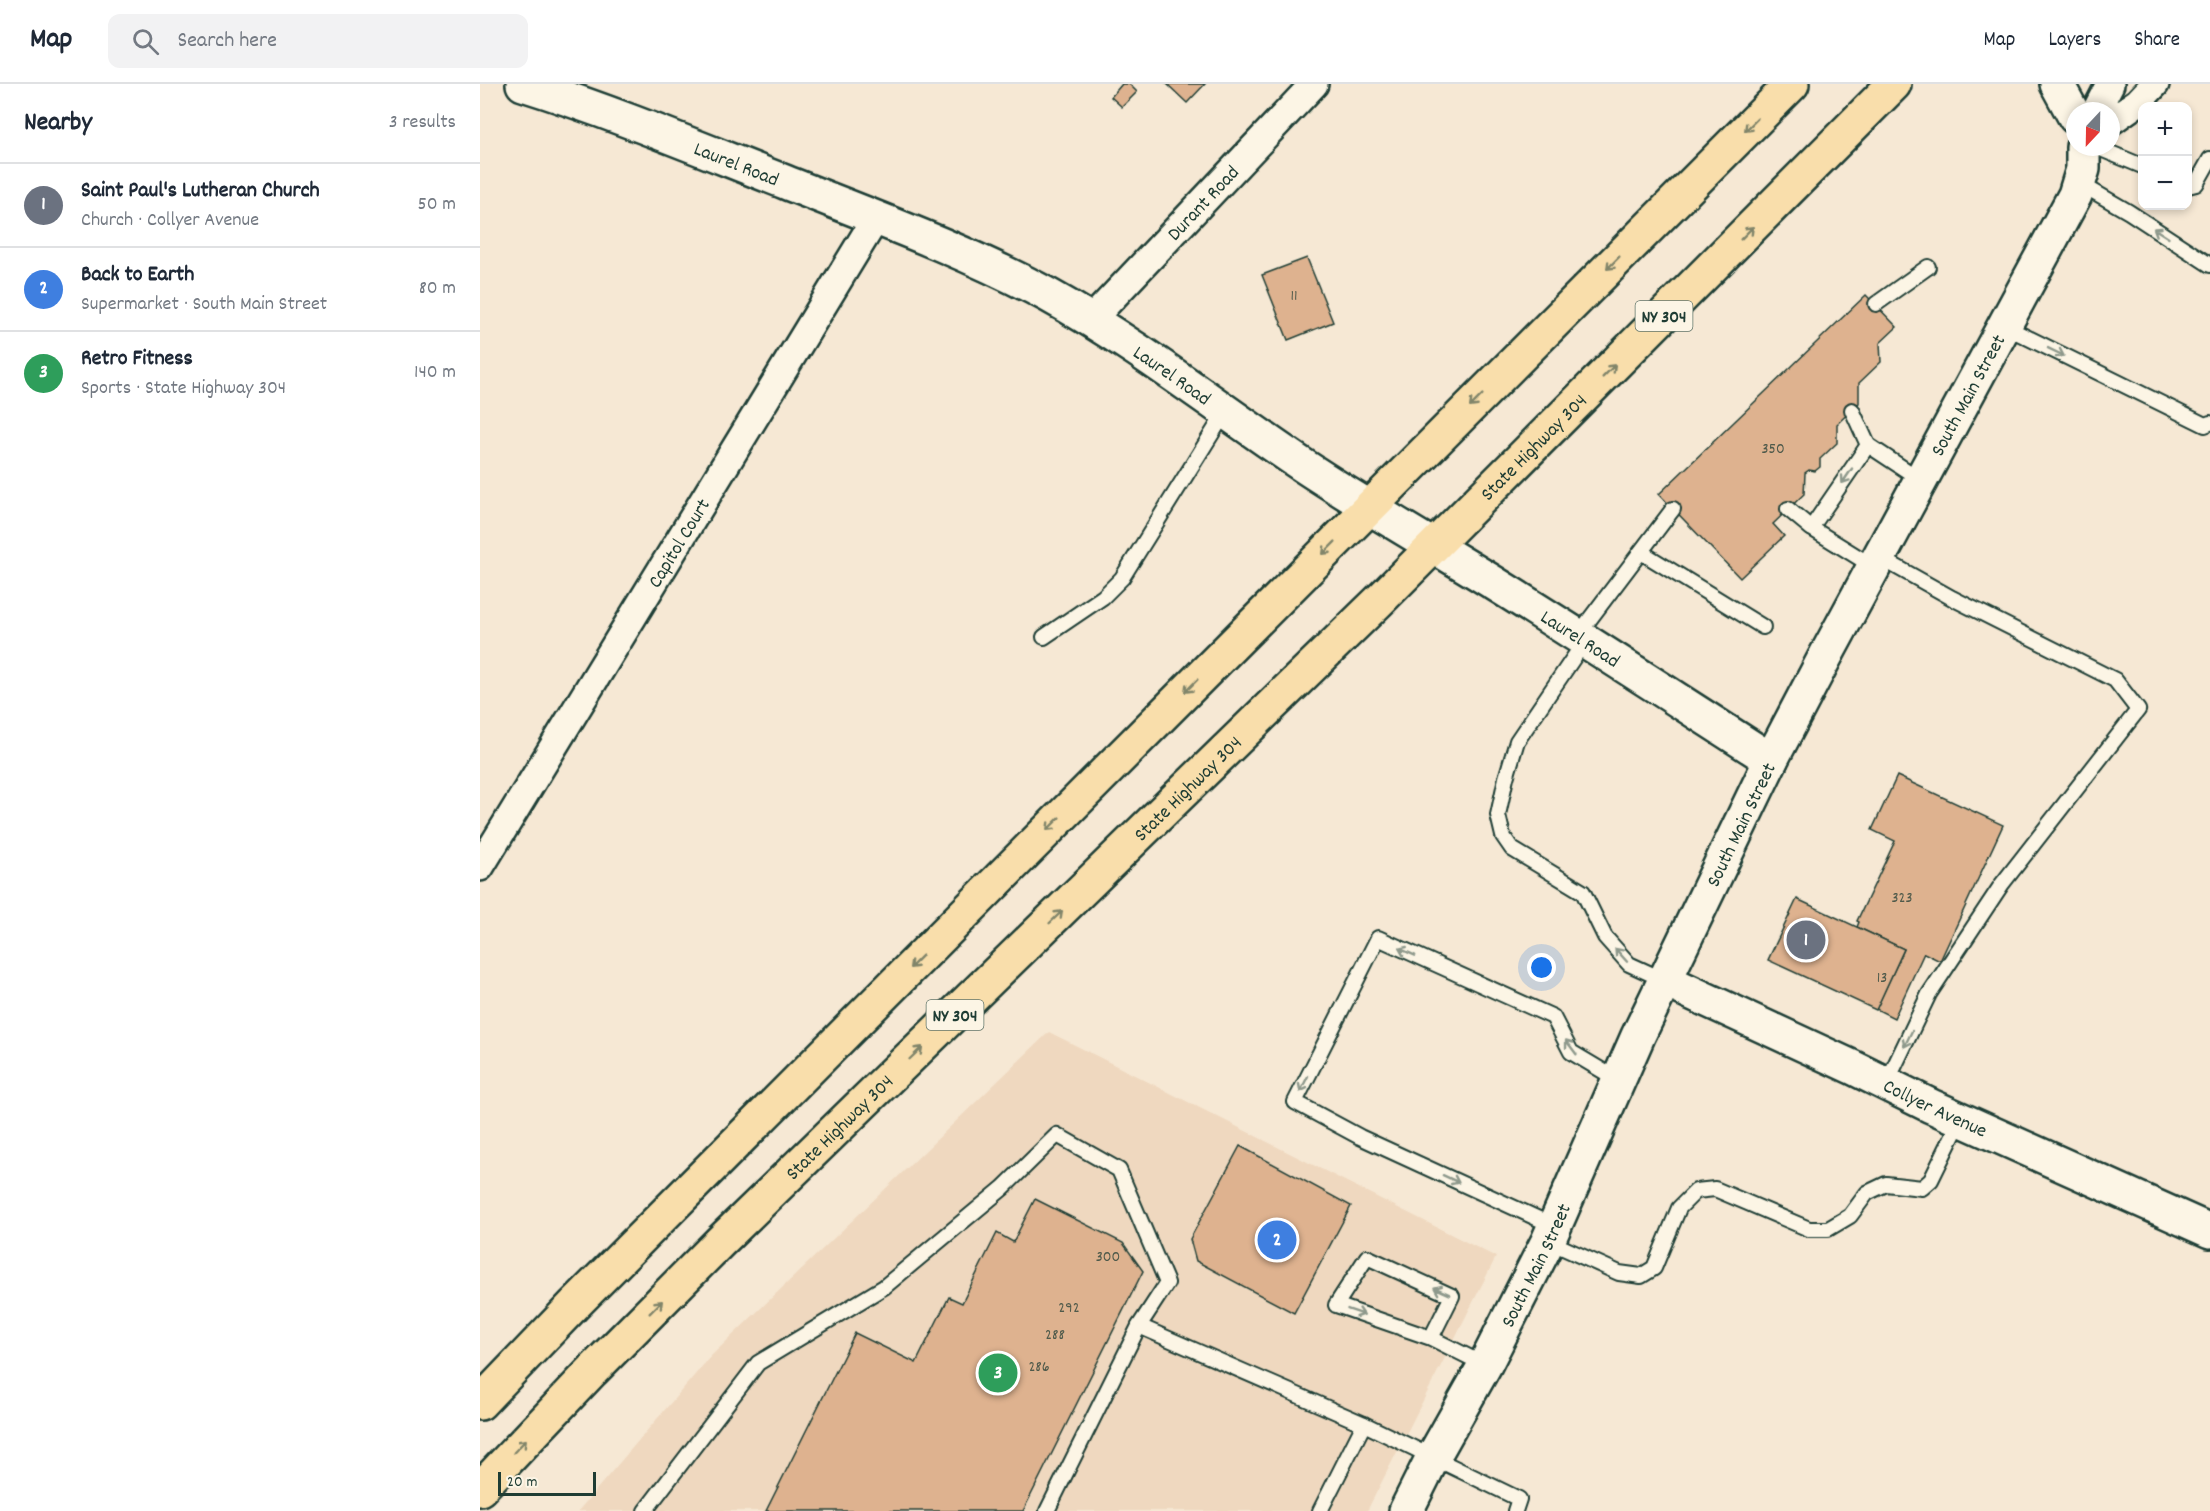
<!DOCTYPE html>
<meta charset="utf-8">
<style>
:root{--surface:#fff;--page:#f2f2f3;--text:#1f2937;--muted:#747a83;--line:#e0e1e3;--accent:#c8321e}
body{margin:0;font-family:Dekko,sans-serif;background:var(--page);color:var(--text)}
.controls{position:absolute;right:18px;top:18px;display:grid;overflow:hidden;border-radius:12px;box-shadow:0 3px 9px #0003}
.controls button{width:54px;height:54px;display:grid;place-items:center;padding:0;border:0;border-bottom:2px solid var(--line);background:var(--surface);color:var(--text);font:30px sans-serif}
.compass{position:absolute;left:1586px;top:18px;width:54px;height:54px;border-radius:50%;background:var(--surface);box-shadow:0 3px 9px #0003;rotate:202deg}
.scale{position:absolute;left:18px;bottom:15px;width:98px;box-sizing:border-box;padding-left:6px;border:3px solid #1f3d34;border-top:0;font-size:16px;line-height:21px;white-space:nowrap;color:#1f3d34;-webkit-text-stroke:4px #fcf5e5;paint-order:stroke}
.you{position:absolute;left:1062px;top:884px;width:21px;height:21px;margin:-15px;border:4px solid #fff;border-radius:50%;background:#1a73e8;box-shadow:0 0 0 9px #1a73e833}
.badge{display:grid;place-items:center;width:39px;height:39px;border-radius:50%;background:var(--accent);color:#fff;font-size:20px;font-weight:700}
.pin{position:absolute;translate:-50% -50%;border:3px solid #fff;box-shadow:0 2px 6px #0006}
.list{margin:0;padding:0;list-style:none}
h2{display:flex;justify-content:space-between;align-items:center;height:78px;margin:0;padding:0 24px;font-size:26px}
h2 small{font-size:20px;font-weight:400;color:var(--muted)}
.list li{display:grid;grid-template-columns:39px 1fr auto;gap:18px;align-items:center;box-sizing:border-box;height:84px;padding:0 24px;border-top:2px solid var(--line)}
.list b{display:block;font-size:22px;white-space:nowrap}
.list p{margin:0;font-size:20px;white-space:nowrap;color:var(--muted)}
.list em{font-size:20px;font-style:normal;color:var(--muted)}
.icon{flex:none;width:33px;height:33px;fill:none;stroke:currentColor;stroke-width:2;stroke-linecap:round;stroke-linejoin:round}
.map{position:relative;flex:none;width:1730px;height:1427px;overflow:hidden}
header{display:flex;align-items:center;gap:36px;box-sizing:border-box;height:84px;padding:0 30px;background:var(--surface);border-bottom:2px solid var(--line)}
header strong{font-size:28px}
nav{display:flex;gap:33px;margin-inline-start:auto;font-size:21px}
.search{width:420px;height:54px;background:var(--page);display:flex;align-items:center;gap:15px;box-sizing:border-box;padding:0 21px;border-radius:12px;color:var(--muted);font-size:22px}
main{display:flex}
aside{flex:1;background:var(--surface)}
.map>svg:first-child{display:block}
.built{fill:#efd8bf}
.building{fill:#deb28f;stroke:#1f3d34;stroke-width:1.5}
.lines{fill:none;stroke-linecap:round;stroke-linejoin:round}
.service-casing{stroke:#1f3d34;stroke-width:18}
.minor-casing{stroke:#1f3d34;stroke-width:32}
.tertiary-casing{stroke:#1f3d34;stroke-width:38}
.primary-casing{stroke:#1f3d34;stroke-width:38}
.service{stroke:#fcf5e5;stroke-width:14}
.minor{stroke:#fcf5e5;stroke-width:27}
.tertiary{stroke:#fcf5e5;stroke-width:33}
.primary{stroke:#f9deab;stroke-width:33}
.oneway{stroke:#81856a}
.oneway2{stroke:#8e998c}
.labels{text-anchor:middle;stroke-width:4.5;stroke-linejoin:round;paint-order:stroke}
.number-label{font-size:16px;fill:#4f5a4b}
.shield{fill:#fcf5e5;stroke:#617469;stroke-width:1.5}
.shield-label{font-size:18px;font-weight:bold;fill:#1f3d34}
.street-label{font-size:20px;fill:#1f3d34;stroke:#fcf5e5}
</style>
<header>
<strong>Map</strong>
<div class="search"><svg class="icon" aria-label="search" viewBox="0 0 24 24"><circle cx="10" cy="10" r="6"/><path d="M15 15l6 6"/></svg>Search here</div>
<nav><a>Map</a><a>Layers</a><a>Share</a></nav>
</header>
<main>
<aside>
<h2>Nearby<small>3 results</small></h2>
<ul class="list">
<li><span class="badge" style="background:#6b7280">1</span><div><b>Saint Paul's Lutheran Church</b><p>Church · Collyer Avenue</p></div><em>50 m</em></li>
<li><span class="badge" style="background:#3f7fe0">2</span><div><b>Back to Earth</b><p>Supermarket · South Main Street</p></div><em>80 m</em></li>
<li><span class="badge" style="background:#2e9e5b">3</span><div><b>Retro Fitness</b><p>Sports · State Highway 304</p></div><em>140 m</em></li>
</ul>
</aside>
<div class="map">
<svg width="1730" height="1427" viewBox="0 0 1730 1427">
<rect width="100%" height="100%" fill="#f6e8d4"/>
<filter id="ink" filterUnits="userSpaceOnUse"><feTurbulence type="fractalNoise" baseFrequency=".0167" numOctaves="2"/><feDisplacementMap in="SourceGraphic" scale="12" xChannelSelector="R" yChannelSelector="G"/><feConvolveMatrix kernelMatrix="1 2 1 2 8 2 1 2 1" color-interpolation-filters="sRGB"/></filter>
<g filter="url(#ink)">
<polygon class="built" points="569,948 1016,1173 887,1427 98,1427 231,1272"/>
<g class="building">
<polygon points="642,0 649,0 657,8 642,23 631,13"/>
<polygon points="687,0 725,0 707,19"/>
<polygon points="827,174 853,238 808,256 782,191"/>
<polygon points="1386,211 1417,243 1400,259 1401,278 1379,299 1379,319 1357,340 1357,359 1340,375 1340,383 1335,387 1329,386 1325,389 1324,410 1293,440 1304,452 1260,494 1179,410"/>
<polygon points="1417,692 1523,741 1460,877 1444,869 1414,934 1396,925 1424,865 1377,843 1379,838 1377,837 1415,757 1392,746"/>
<polygon points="1317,815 1424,865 1396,926 1288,876"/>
<polygon points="760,1062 871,1122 814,1229 716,1177 710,1155"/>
<polygon points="555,1115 643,1159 663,1187 543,1427 286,1427 375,1249 436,1279 469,1213 482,1219 517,1149 533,1158"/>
</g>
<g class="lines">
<defs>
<g id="service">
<polyline points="1616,63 1662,82"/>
<polyline points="1599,99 1649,128 1730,181"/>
<polyline points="1708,102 1716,100 1730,75"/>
<polyline points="1396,220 1448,183"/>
<polyline points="1524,242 1725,341 1730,339"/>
<polyline points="1372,326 1388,361"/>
<polyline points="1308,425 1331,444"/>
<polyline points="1161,468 1283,543"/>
<polyline points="1399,473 1472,514 1635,596 1658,626 1522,800 1449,910 1406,1000"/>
<polyline points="1394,483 1331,444 1388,361 1441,396"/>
<polyline points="1097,552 1193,425"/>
<polyline points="564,553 623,513 642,494 746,327"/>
<polyline points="1105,557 1037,657 1026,694 1018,731 1023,752 1032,765 1103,808 1125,853 1149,880 1184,896"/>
<polyline points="1074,1142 880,1053 815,1018 898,854 1073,933 1091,968 1138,996"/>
<polyline points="1068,1157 1139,1189 1161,1192 1174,1184 1199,1124 1216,1107 1235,1105 1329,1145 1348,1145 1370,1132 1387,1109 1406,1100 1442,1104 1451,1096 1481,1035"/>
<polyline points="951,1254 972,1212 887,1173 856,1221 951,1254 1005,1281"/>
<polyline points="165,1427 278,1279 404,1203 523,1104 577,1051 639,1086 687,1199 659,1242"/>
<polyline points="567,1427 659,1242 884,1340 1039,1415 1035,1427"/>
<polyline points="840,1427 884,1340"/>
</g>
<g id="minor">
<polyline points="1616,27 1630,0"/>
<polyline points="1631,37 1658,18 1675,0"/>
<path id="s1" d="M611 236 834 0"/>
<path id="s2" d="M0 783 396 134"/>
</g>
<g id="tertiary">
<path id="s3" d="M43 0C132 28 218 64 305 98 393 133 484 166 568 211 658 261 739 325 824 382 886 423 951 460 1014 499 1107 557 1199 617 1291 676"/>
<polyline points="1577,0 1595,33"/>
<path id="s4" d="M1184 896 1372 983 1451 1022 1730 1147"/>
<path id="s5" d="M926 1427 952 1375 1005 1281 1068 1157 1158 952 1291 676 1344 575 1595 111 1603 85V63"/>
</g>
<g id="primary">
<polyline points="0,1319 94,1221 1312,0"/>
<path id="s6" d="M0 1405 112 1287 240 1158 899 517 1414 0"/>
</g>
</defs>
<use href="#service" class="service-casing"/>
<use href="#minor" class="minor-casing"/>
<use href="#tertiary" class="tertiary-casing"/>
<use href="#primary" class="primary-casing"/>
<use href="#service" class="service"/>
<use href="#minor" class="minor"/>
<use href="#tertiary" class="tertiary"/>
<use href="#primary" class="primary"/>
</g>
<defs><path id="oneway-shaft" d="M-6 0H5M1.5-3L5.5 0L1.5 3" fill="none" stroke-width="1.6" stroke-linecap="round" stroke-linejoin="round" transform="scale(1.5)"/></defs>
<g class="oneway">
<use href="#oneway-shaft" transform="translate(1271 41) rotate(135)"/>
<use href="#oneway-shaft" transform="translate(1267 149) rotate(-45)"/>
<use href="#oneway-shaft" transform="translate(1133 179) rotate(135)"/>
<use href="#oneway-shaft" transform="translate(1129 287) rotate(-45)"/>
<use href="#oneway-shaft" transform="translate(996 317) rotate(135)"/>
<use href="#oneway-shaft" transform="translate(849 464) rotate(135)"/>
<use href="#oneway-shaft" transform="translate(711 602) rotate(135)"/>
<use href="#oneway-shaft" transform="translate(573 740) rotate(135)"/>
<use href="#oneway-shaft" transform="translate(576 833) rotate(-44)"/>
<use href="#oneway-shaft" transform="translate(436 878) rotate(135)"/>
<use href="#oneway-shaft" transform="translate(436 969) rotate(-44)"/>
<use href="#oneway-shaft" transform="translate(176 1223) rotate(-45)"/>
<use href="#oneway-shaft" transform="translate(40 1362) rotate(-46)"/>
</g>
<g class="oneway2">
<use href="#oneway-shaft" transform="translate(1681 149) rotate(-147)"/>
<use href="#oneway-shaft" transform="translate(1576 268) rotate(26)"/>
<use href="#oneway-shaft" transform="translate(1367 392) rotate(124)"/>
<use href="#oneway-shaft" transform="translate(927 868) rotate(-156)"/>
<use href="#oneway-shaft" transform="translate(1141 871) rotate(-132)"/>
<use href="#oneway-shaft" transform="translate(1428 955) rotate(116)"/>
<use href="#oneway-shaft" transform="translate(1091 963) rotate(-127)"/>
<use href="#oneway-shaft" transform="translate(824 1000) rotate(117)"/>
<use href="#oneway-shaft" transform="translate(971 1095) rotate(25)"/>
<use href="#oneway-shaft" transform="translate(962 1207) rotate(-156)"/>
<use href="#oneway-shaft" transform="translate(876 1228) rotate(19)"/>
</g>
</g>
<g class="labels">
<g class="number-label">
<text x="814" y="216">11</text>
<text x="1293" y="369">350</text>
<text x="1422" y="818">323</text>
<text x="1402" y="898">13</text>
<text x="628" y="1177">300</text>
<text x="589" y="1228">292</text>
<text x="575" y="1255">288</text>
<text x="559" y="1287">286</text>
</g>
<g class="shield">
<rect x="1155.5" y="217" width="57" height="30" rx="4.5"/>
<rect x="446.5" y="916" width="57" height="30" rx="4.5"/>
</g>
<g class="shield-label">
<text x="1184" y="238">NY 304</text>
<text x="475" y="937">NY 304</text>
</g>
<g class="street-label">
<text dy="7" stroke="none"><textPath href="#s3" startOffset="228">Laurel Road</textPath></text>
<text dy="7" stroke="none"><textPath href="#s1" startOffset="162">Durant Road</textPath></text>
<text dy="7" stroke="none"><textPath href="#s3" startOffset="714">Laurel Road</textPath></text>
<text dy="7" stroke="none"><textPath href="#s5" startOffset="1250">South Main Street</textPath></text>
<text dy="7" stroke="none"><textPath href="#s6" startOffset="1482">State Highway 304</textPath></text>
<text dy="7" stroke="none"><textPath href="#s2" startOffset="380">Capitol Court</textPath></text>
<text dy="7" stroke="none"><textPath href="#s3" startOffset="1200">Laurel Road</textPath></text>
<text dy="7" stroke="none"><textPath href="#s6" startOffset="996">State Highway 304</textPath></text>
<text dy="7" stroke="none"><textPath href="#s5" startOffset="764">South Main Street</textPath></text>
<text dy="7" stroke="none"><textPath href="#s4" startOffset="300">Collyer Avenue</textPath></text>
<text dy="7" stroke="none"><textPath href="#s6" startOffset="510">State Highway 304</textPath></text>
<text dy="7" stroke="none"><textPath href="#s5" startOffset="278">South Main Street</textPath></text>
</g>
</g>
</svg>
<div class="controls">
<button>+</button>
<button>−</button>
</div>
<svg class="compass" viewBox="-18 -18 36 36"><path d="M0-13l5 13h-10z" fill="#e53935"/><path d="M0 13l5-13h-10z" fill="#747a83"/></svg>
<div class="scale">20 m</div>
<div class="you"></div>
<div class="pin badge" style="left:1326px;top:856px;background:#6b7280">1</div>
<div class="pin badge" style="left:797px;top:1156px;background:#3f7fe0">2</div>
<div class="pin badge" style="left:518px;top:1289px;background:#2e9e5b">3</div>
</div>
</main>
